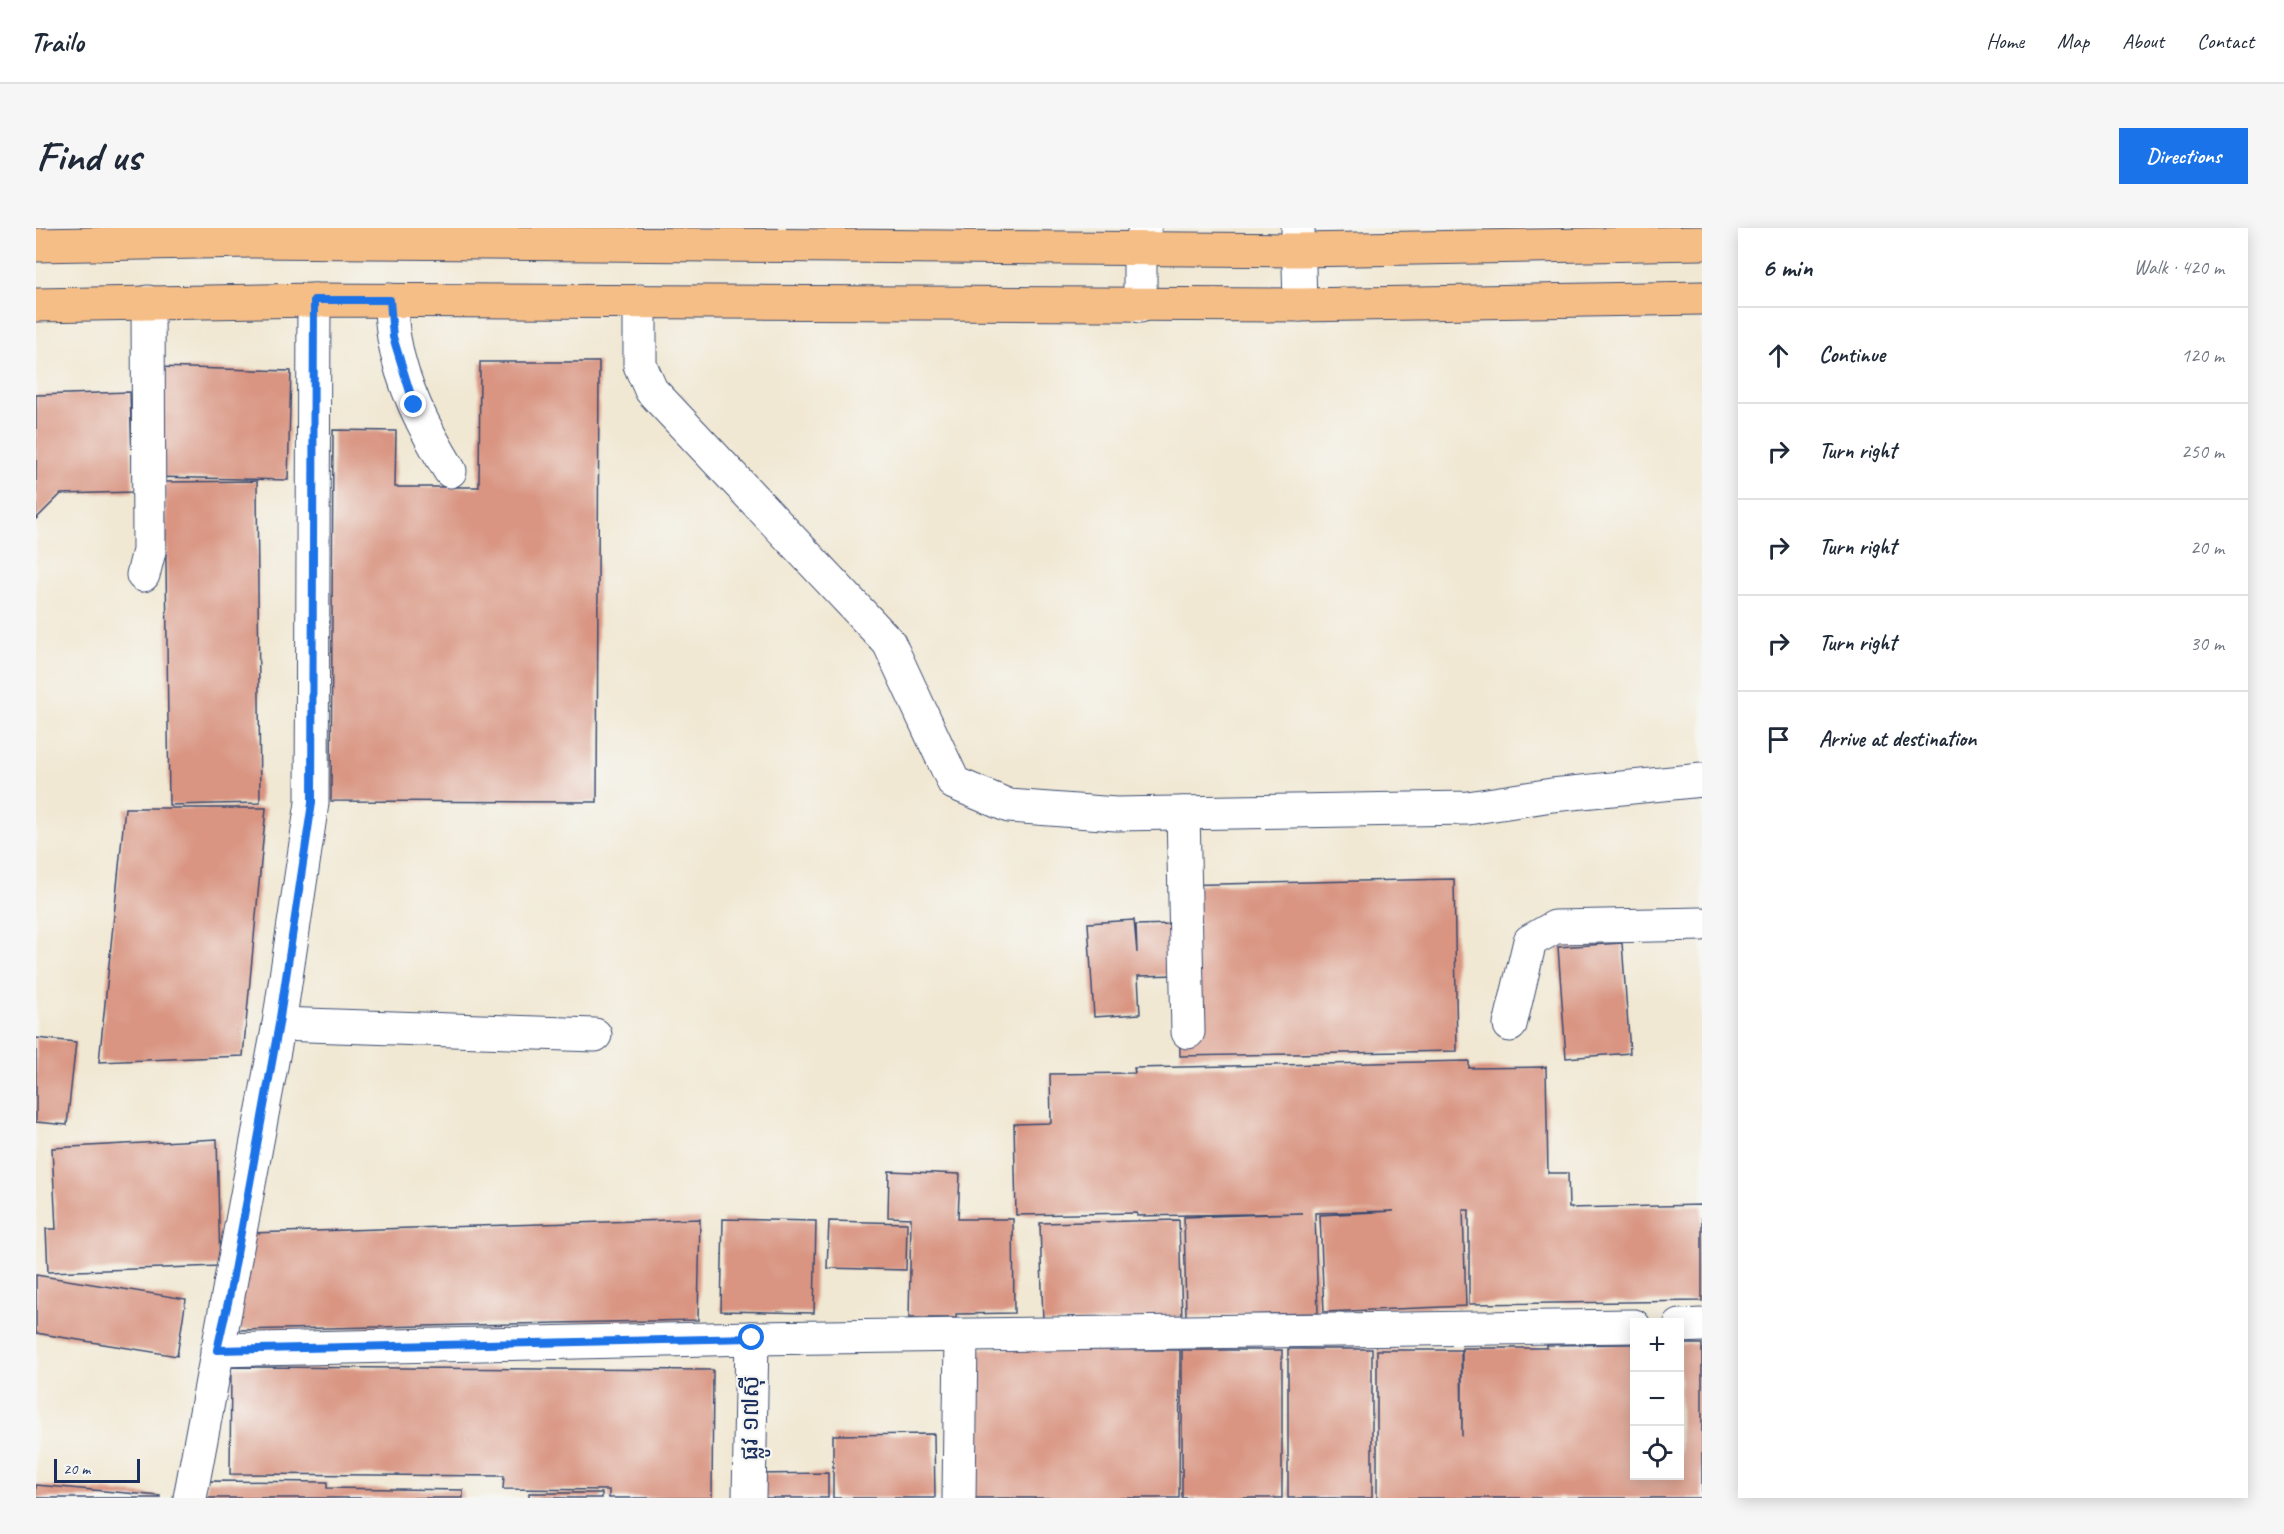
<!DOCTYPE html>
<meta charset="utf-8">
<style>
:root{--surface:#fff;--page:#f6f6f7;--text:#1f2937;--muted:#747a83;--line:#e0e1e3;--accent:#1a73e8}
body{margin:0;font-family:Caveat,"Noto Sans Khmer",sans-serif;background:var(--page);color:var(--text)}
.controls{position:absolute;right:18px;bottom:18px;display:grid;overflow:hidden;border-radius:0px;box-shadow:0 3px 15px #0003}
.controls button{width:54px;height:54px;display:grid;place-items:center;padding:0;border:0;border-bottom:2px solid var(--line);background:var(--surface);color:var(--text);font:30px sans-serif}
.scale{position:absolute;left:18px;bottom:15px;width:86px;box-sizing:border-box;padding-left:6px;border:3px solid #1b2f5e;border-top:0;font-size:16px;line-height:21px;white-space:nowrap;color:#1b2f5e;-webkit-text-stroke:4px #f6f6f2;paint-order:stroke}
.stop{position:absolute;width:18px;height:18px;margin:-14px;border:4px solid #1a73e8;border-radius:50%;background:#fff}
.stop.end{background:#1a73e8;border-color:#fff;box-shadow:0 2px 6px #0008}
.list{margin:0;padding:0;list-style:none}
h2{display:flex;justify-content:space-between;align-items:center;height:78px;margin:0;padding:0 24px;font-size:26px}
h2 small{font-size:20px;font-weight:400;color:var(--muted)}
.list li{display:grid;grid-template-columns:39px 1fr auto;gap:18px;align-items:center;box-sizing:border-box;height:96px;padding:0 24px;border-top:2px solid var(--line)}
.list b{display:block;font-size:22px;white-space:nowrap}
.list em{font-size:20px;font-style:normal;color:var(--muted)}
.icon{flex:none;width:33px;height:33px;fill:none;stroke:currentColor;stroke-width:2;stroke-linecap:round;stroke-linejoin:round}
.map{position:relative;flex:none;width:1666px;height:1270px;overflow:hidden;border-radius:0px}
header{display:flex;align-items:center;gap:36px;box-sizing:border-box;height:84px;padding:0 30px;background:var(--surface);border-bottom:2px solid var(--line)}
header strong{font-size:28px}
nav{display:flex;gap:33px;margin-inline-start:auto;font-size:21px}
.intro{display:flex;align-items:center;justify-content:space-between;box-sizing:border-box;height:144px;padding:0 36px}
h1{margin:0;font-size:42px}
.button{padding:15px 27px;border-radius:0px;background:var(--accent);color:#fff;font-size:21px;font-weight:700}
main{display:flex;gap:36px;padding:0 36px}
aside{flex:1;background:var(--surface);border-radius:0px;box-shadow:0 3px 15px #0003}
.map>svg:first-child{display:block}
.building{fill:#d99582}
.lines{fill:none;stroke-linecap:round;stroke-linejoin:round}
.minor-casing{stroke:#3b4b70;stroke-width:35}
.major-casing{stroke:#3b4b70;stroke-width:35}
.minor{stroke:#fff;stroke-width:33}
.major{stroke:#f6be87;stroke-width:33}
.route{stroke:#1a73e8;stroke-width:8}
.labels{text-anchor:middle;stroke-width:4.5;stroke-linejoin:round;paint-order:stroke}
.street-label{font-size:24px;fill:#1b2f5e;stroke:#f6f6f2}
</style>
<header>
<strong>Trailo</strong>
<nav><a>Home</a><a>Map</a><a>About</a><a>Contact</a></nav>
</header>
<div class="intro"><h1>Find us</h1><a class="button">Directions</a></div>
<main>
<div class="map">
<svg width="1666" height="1270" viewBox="0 0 1666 1270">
<rect width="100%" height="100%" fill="#f6f6f2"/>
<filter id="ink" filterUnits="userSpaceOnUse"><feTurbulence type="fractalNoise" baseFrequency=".0167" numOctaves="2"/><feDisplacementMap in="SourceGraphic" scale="12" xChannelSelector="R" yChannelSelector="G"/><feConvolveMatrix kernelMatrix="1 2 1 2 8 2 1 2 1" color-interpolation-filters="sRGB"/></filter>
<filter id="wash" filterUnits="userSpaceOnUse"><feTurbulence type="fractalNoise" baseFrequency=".008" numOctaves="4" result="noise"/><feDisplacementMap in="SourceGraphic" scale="24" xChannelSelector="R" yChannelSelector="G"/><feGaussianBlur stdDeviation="1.35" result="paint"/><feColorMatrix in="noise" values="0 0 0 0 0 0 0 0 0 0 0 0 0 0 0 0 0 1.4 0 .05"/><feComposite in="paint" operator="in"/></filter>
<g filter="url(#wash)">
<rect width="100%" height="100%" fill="#f1e8d3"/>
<g id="blocks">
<g class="building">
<polygon points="444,134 563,134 561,574 295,573 297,202 360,203 359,259 443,259"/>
<polygon points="121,139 255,143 252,252 118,249"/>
<polygon points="94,164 97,264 25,266 0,291 0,167"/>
<polygon points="221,253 224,575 133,577 129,254"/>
<polygon points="89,580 230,580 207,828 63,834"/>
<polygon points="1418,651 1421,823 1144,828 1143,747 1102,748 1104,786 1058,789 1052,695 1098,692 1101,725 1100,697 1136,696 1135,657"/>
<polygon points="1586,715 1594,825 1530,830 1522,719"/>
<polygon points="0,810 40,814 31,897 0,894"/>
<polygon points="1433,833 1433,840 1510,839 1512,945 1532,945 1533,980 1666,977 1666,1073 1433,1076 1433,982 1427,982 1430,1078 1288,1084 1284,987 1358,983 1279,985 1282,1085 1150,1088 1148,989 1267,985 1101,988 1101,985 980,987 978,896 1015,895 1014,846 1099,845 1098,840"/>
<polygon points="181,911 184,1038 12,1044 10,1001 20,1001 16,920"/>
<polygon points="853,943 924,946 922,991 977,991 978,1085 920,1086 920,1090 873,1090 875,990 852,989"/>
<polygon points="664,991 662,1092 199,1102 214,1005"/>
<polygon points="687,991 780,993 778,1085 685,1083"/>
<polygon points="1143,992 1146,1091 1007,1095 1004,995"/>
<polygon points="793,993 871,995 870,1042 791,1040"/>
<polygon points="0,1047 150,1071 141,1128 0,1105"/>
<polygon points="1594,1116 1598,1116 1598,1248 1644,1248 1644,1116 1666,1116 1666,1270 1341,1270 1341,1122 1425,1122 1426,1209 1426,1120 1511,1120 1511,1117"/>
<polygon points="932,1121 1144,1122 1143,1270 930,1270"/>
<rect x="1252" y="1121" width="84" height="149"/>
<rect x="1146" y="1122" width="100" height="148"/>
<polygon points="195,1139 677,1142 676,1270 573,1270 573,1262 467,1261 468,1248 194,1246"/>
<polygon points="898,1206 899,1270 797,1270 797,1207"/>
<polygon points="792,1245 792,1270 716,1270 716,1246"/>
<polygon points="170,1253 291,1254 291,1260 427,1262 427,1270 170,1270"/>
<polygon points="0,1257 124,1268 124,1270 0,1270"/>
<rect x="493" y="1265" width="73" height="5"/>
</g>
</g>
</g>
<g filter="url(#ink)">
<use href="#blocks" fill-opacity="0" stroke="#3b4b70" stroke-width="1.5"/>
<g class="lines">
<defs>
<g id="minor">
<polyline points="1262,0 1264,77"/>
<path d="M354 72C355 84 356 97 358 110 366 158 389 202 414 243"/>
<polyline points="604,73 604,137 615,162 853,415 918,555 973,578 1080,586 1432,580 1516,567 1666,552"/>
<polyline points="1104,78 1104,22 1109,0"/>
<polyline points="107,347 113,323 112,74"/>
<polyline points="1147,585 1152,804"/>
<polyline points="243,796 559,807"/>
<polyline points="1474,797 1494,713 1519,699 1666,696"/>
<polyline points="1644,1098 1666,1097"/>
<polyline points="181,1122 716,1110 1598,1098"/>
<polyline points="154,1270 243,796 276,575 278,72"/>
<polyline points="713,1270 716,1110"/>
<polyline points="923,1270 925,1108"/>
</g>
<g id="major">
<polyline points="0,17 216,13 1263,22 1666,15"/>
<polyline points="0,77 278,72 1264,77 1666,70"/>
</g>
</defs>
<use href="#minor" class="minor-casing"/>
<use href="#major" class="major-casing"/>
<use href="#minor" class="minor"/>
<use href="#major" class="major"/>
</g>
</g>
<g class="lines" filter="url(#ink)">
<polyline class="route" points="378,177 357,109 354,72 278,72 276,575 243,796 193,1070 181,1122 716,1110"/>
</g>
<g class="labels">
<g class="street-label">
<text transform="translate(714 1190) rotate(-89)" y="8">ផ្លូវ ១៧ស៊ី</text>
</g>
</g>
</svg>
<div class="controls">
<button>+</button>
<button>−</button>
<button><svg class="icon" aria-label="locate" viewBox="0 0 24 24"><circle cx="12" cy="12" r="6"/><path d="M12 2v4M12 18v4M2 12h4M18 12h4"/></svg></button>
</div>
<div class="scale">20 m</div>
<div class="stop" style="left:716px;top:1110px"></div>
<div class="stop end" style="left:378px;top:177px"></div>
</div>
<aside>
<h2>6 min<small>Walk · 420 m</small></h2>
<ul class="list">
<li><svg class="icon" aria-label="ahead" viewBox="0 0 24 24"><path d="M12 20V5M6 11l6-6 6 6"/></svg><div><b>Continue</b></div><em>120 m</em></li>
<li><svg class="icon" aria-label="right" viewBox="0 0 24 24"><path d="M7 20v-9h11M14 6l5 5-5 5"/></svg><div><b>Turn right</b></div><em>250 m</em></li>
<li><svg class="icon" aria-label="right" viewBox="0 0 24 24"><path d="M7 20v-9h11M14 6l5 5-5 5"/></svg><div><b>Turn right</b></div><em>20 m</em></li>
<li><svg class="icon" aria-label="right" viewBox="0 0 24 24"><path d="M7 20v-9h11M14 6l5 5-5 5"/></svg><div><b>Turn right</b></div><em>30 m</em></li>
<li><svg class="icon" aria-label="arrive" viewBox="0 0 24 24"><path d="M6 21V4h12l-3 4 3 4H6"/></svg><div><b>Arrive at destination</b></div></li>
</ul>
</aside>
</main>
